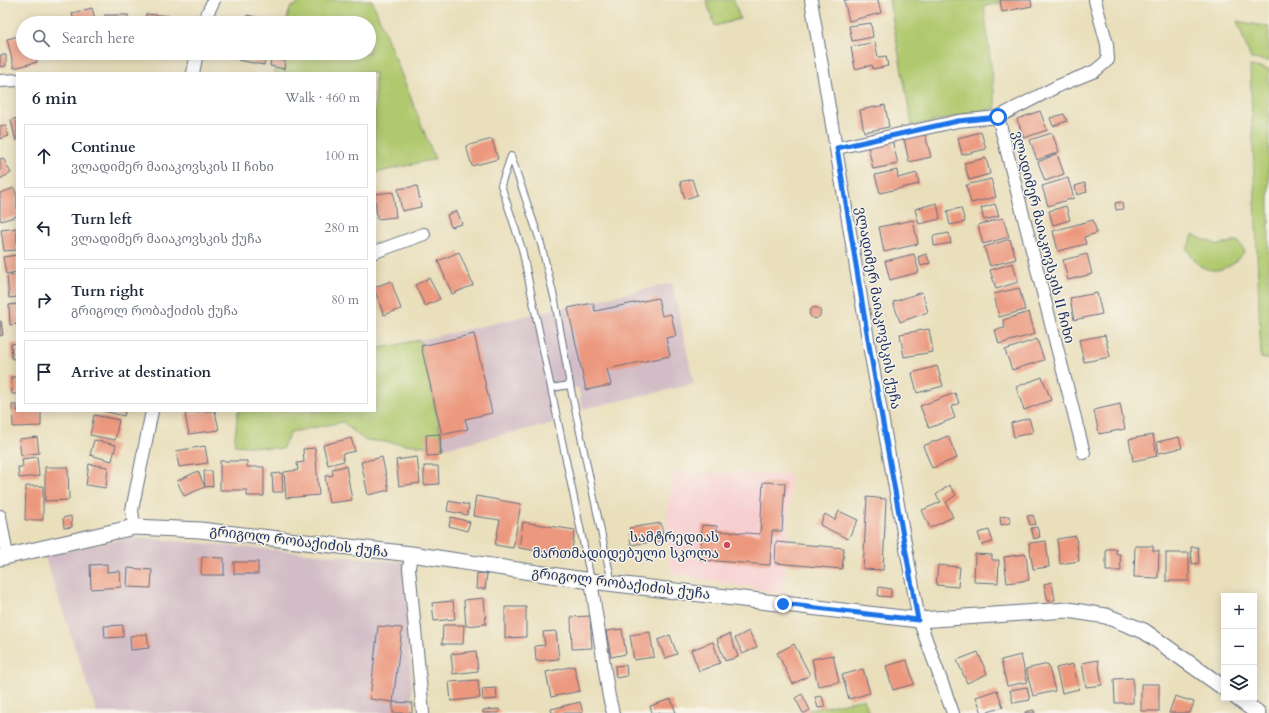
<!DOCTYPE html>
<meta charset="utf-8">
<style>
:root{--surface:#fff;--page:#f2f2f3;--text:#1f2937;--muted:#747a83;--line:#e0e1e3}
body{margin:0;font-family:Cardo,"Noto Serif Georgian",serif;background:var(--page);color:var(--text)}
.controls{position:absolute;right:12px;bottom:12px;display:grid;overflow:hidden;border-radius:0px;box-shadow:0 2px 10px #0003}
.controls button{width:36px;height:36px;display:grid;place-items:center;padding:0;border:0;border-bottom:1px solid var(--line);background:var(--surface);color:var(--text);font:20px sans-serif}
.stop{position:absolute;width:12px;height:12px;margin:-9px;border:3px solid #1a73e8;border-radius:50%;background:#fff}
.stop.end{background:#1a73e8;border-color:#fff;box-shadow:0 1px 4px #0008}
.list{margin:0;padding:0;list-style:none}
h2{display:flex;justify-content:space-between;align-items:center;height:52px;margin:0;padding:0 16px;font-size:17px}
h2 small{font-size:13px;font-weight:400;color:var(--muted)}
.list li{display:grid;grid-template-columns:26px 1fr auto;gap:12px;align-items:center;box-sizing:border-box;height:64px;margin:0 8px 8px;padding:0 8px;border:1px solid var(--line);border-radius:0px}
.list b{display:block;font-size:15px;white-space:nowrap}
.list p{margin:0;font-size:13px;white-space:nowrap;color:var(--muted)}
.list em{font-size:13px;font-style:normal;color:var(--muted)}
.icon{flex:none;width:22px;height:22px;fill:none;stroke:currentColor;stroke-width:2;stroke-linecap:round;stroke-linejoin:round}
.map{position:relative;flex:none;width:1269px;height:713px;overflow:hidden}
.search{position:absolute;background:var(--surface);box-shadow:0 2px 10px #0003;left:16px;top:16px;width:360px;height:44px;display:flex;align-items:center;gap:10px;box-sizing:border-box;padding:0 14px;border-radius:22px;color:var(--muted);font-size:15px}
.panel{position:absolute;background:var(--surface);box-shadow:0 2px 10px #0003;left:16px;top:72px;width:360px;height:340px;border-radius:0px}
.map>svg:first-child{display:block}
.built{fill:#f7cfd1}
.industrial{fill:#d2bdc6}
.green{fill:#b0c96e;stroke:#667c66}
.building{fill:#ec987e}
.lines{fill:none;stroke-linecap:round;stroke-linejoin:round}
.service-casing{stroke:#636d7f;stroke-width:8}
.minor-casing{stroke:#636d7f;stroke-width:14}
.tertiary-casing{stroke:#636d7f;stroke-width:17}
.service{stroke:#fff;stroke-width:6}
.minor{stroke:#fff;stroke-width:12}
.tertiary{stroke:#fff;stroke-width:15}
.route{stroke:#1a73e8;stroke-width:5}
.poi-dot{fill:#d1495b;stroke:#f7f3e8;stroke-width:1.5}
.labels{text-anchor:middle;stroke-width:3;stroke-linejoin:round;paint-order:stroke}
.street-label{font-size:14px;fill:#1b2f5e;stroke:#f7f3e8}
.poi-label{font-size:14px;fill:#1b2f5e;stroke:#f7f3e8;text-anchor:end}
</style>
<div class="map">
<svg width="1269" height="713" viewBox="0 0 1269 713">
<rect width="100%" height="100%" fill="#f7f3e8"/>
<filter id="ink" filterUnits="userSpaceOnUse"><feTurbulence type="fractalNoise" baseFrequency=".025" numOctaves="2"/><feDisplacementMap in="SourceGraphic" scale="8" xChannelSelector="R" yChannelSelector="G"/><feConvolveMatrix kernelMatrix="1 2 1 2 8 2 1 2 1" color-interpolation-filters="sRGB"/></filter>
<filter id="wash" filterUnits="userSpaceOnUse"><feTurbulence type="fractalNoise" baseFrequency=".012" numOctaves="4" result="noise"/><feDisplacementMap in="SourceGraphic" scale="16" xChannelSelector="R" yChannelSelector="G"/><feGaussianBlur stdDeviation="0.9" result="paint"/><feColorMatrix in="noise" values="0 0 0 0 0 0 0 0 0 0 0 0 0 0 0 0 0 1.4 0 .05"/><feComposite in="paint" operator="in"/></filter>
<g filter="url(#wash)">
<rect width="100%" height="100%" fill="#e9dfbb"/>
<polygon class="built" points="674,472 791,474 784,594 671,573 666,517"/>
<g class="industrial">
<polygon points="672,283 694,384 583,409 578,387 548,394 554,423 444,448 420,340"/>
<polygon points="134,537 404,562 413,713 97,713 44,555"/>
</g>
<g class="green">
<polygon points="305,0 372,0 435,159 375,173 375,73 273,73 278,53 369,53 369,23 286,23 290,8"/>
<polygon points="706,0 734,0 740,19 715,26"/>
<polygon points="889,0 1020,0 984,6 996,108 912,126"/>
<polygon points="1237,21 1269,27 1269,61 1251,59"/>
<polygon points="1250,66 1269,69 1269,360 1261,358"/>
<path d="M1193 235 1218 245 1238 241 1245 251C1233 266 1217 277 1199 265 1194 261 1190 254 1187 249Z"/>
<polygon points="420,340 444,448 364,440 343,422 291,432 282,449 234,445 238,411 375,411 375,349"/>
<polygon points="864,699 869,713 810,713 809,710"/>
</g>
<g id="blocks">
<g class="building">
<polygon points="844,0 878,0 881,13 849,21"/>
<polygon points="1000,0 1031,0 1032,6 1002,12"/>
<polygon points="92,8 96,23 74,23 72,13"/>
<polygon points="146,14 169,16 168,23 145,23"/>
<rect x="105" y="15" width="23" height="8"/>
<polygon points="247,15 268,20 267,23 245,23"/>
<polygon points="871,23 873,37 852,41 849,26"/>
<polygon points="23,35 23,53 35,53 37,62 14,68 7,39"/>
<polygon points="875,42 878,57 886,56 888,66 873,69 872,65 855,69 851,47"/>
<polygon points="52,53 67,53 53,57"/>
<polygon points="239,53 266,53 264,65 238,60"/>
<polygon points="0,55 6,55 6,66 0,67"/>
<polygon points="271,58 285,61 284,69 270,66"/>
<polygon points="885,105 889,127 864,132 860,110"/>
<polygon points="1040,111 1047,130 1024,138 1017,119"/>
<polygon points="1064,114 1067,121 1053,126 1050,118"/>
<polygon points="17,118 17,140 16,141 11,120"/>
<polygon points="5,125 9,136 0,139 0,126"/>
<polygon points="981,132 986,149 962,155 958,138"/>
<polygon points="1052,133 1059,152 1037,160 1030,140"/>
<polygon points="925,134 931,157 909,162 904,139"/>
<polygon points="492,139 498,159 472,166 466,146"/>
<polygon points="892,140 898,164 873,169 868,146"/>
<polygon points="1057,154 1064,174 1045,181 1038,162"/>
<polygon points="3,158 11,173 0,179 0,159"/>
<polygon points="986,158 990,174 969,180 964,163"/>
<polygon points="897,170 898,178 917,173 919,184 880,193 875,175"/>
<polygon points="1068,178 1074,198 1048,206 1042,186"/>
<polygon points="692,179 697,195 685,199 680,182"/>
<polygon points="991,179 996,197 971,203 966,185"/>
<polygon points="1085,183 1087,192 1077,195 1075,186"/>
<polygon points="417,186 421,207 402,211 398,189"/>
<polygon points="14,188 17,196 17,216 1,221 0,218 0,193"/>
<polygon points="393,192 396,217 377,219 375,194"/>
<polygon points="1122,202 1123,209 1116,210 1115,203"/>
<polygon points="937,203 940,219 919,224 915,209"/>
<polygon points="995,204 999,216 984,220 981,208"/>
<polygon points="1066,206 1070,220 1053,225 1049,211"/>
<polygon points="961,208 965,222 950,225 947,211"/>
<polygon points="457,211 462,224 451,227 447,215"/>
<polygon points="1003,218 1009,237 983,244 978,225"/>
<polygon points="913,220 918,244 884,252 879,227"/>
<polygon points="1093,220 1097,233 1084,237 1086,244 1058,251 1053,231"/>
<polygon points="17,228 17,250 4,251 1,230"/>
<polygon points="949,233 951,243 934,246 933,236"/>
<polygon points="1010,239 1016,259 990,266 984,247"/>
<polygon points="459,252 473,285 452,294 438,261"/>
<polygon points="914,254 919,272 890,280 885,261"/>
<polygon points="926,254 930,263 921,266 918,257"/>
<polygon points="1087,254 1092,274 1068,280 1063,260"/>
<polygon points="17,255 17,272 6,274 3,257"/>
<polygon points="1013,263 1018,282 996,289 990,270"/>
<polygon points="17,275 17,297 9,298 7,276"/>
<polygon points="429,278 440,299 425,306 415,285"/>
<polygon points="391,281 401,309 384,315 375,291 375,287"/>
<polygon points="1019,288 1025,310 999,317 994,294"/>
<polygon points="922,292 928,312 900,322 893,302"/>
<polygon points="1097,293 1102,314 1074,320 1070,298"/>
<polygon points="658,298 662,316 671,314 676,336 666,338 670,356 607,369 611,385 586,390 568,308 593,303 595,311"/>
<polygon points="17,304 17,324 10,325 9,305"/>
<circle cx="815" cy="313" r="5.5"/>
<polygon points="1029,312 1035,334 999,344 995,330 1005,328 1003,320"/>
<polygon points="0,321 1,321 3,335 0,336"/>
<polygon points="929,329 933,352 904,357 900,334"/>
<polygon points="474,334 492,413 465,419 468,429 442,435 421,346"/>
<polygon points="1105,335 1110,357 1084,362 1079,340"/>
<polygon points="1037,339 1044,360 1012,370 1005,350"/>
<polygon points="17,343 17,358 12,359 11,344"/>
<polygon points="937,366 943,386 917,393 912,373"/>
<polygon points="11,377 17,377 17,394 12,394"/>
<polygon points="1042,377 1051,400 1024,410 1016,387"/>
<polygon points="955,393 959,403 951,407 955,418 929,428 920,406"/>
<polygon points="1120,404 1125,429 1099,434 1094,410"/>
<polygon points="12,405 17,405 17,411 41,411 41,426 13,427"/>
<polygon points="103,411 125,411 124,416"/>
<polygon points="202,411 215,411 219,430 189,434 185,414"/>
<polygon points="94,415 119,420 115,440 90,435"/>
<polygon points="1029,418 1033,432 1014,437 1011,423"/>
<polygon points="440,434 441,455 427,456 426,435"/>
<polygon points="1153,435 1157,456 1133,461 1129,439"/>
<polygon points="948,436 957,458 932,468 923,446"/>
<polygon points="37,437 39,453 21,455 19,439"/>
<polygon points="1179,437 1182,448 1159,453 1157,442"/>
<polygon points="351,438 355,451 342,454 344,461 328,465 323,445"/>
<polygon points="94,440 116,445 112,461 90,455"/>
<polygon points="205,446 208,463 179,467 176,451"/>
<polygon points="315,448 319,495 286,498 284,472 298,470 297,463 304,462 303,449"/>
<polygon points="37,457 39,476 19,478 18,467 23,467 22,459"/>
<polygon points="382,457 389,490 368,495 361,462"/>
<polygon points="417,457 420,483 399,486 396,460"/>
<polygon points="220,461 247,461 247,467 264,467 264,496 247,496 247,490 220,490"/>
<polygon points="89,464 108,467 106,488 86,485"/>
<polygon points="346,466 352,500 329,503 325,476 333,475 332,469"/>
<polygon points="424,466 438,466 439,484 424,485"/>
<polygon points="45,467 68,467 69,500 45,501"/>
<polygon points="198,471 205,487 184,496 177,481"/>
<polygon points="204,471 212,471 213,486 205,487"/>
<polygon points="282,473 283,492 273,492 272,474"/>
<polygon points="763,482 785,483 782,531 772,531 770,565 700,560 702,525 717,526 717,531 760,534"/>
<polygon points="949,485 956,495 946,502 953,517 930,528 922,510 941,502 936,495"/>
<polygon points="26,486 43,486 43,520 25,520"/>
<polygon points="476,496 521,504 513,548 495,545 500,520 473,516"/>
<polygon points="867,497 886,499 883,570 863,569"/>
<polygon points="449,501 469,505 467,515 447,511"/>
<polygon points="839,511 858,520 848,539 820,525 825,514 835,520"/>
<polygon points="1033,515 1036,524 1030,525 1027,516"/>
<polygon points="71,516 72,527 64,528 63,518"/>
<polygon points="1009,516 1010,523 1001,525 1000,517"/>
<polygon points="451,517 470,522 467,531 449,526"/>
<polygon points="523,522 575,530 571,556 519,548"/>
<polygon points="661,523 664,540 631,545 629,528"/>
<polygon points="1037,527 1040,537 1034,539 1031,528"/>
<polygon points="989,530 993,542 982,545 978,533"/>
<polygon points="1076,536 1079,561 1060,564 1057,539"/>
<polygon points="1046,541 1049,567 1033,569 1029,543"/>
<polygon points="776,542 844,548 842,569 775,563"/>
<polygon points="1135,546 1153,546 1153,551 1159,551 1158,578 1134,577"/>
<polygon points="1191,547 1198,547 1199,563 1192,564"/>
<polygon points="1106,549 1116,549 1116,554 1120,554 1121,571 1106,571"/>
<rect x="1166" y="553" width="23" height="28"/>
<polygon points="975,554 992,555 992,560 999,560 998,583 974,582"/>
<polygon points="1026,554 1029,580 1007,583 1004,557"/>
<polygon points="202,557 224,558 224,575 201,575"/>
<rect x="234" y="562" width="24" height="12"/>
<polygon points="107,564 107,572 120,571 121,587 91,589 90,565"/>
<polygon points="938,565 960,567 958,587 936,585"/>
<polygon points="128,568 152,570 151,588 127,587"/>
<polygon points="477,573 487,574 485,589 476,589"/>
<polygon points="1052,582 1055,600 1048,601 1044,584"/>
<polygon points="879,587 891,589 891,597 878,596"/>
<polygon points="484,598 486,624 466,626 464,600"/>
<polygon points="453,601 455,619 434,621 432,603"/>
<polygon points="505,607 526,607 526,637 505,638"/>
<polygon points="590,616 592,648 572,649 571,617"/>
<polygon points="123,625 123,637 105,638 104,626"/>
<polygon points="443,625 464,625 463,644 442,644"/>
<polygon points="378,626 402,628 393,702 370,699"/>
<polygon points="622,629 626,654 611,657 606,631"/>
<polygon points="556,631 559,659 536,661 535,646 545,645 543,632"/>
<polygon points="749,631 757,647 743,654 735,638"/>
<polygon points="650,632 654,657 634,660 630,635"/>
<polygon points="147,634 149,648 131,650 130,636"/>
<polygon points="730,634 738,657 725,661 717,639"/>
<polygon points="670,635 677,654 665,658 658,640"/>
<polygon points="713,642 720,663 699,671 691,650"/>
<polygon points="794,644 810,675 793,684 777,653"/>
<polygon points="476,651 478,671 453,674 451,654"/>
<polygon points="978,652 987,674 967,683 957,660"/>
<polygon points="833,655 839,682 818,686 812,659"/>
<polygon points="1021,655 1027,682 1007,686 1001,660"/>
<polygon points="907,660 914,684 893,690 886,666"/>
<polygon points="1098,660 1102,685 1086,687 1082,663"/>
<polygon points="1048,664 1055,691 1033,696 1026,669"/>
<polygon points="1073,664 1079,689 1062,693 1056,668"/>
<polygon points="626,665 627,676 616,678 615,666"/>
<polygon points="574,666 580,691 551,697 546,672"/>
<polygon points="863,669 870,693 849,699 842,675"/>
<polygon points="1133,678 1133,703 1115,703 1114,679"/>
<polygon points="478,680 480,698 451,701 449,682"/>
<rect x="1141" y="684" width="18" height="27"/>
<polygon points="1027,687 1030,700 1013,703 1010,690"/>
<polygon points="496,688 497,699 483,700 482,689"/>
<polygon points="997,690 1003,707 985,713 982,713 976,697"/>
<polygon points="802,694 810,710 805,713 803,713 795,698"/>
<polygon points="822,696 825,707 818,708 815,697"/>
<polygon points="1175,696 1194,702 1190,713 1169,713"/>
<polygon points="671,699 676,713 652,713 650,706"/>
<polygon points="393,702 412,703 412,713 393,713"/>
<polygon points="580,702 583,713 552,713 551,709"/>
<polygon points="499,709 499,713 483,713 483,710"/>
<polygon points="1034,710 1035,713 1025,713 1025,712"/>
</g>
</g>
</g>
<g filter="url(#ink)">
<use href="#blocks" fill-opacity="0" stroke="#636d7f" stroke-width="1"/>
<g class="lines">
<defs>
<g id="service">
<polyline points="551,388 570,385"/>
<polyline points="591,580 522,249 501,185 511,156 541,244 555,301 570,385 612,583"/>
</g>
<g id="minor">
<polyline points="811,0 869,345 919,620 953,713"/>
<polyline points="204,23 205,18 214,0"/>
<polyline points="193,73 197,53"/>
<polyline points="0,81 17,80"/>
<polyline points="998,117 1058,86 1095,71 1108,60 1107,44 1097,8 1095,0"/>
<polyline points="837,148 958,121 998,117 1084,453"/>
<polyline points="375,252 424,234"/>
<polyline points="0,516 7,556"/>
<polyline points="134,527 132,510 152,411"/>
<polyline points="411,554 409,568 423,713"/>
<polyline points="591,581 609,697 613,713"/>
</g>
<g id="tertiary">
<polyline points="0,558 134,527 200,530 411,554 591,581 919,620 1068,610 1106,616 1144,631 1224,688"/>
<polyline points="1237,698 1258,713"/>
</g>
</defs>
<use href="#service" class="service-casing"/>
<use href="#minor" class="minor-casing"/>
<use href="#tertiary" class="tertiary-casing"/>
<use href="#service" class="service"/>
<use href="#minor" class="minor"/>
<use href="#tertiary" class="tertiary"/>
</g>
</g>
<g class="lines" filter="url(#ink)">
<polyline class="route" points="783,604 918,620 869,345 837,148 958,121 998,117"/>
</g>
<circle class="poi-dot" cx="727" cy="545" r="4"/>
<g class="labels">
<g class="street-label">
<text transform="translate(1044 237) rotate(76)" y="5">ვლადიმერ მაიაკოვსკის II ჩიხი</text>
<text transform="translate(879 308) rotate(80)" y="5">ვლადიმერ მაიაკოვსკის ქუჩა</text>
<text transform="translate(299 541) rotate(7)" y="5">გრიგოლ რობაქიძის ქუჩა</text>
<text transform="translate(621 583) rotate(7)" y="5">გრიგოლ რობაქიძის ქუჩა</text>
</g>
<g class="poi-label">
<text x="719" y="542">სამტრედიას<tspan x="719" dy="16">მართმადიდებული სკოლა</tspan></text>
</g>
</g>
</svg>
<div class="controls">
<button>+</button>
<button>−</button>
<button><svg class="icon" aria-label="layers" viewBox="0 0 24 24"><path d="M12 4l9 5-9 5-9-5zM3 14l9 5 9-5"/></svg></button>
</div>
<div class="stop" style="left:998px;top:117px"></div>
<div class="stop end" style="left:783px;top:604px"></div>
<div class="search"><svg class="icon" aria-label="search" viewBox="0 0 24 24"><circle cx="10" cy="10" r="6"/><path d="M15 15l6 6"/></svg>Search here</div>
<section class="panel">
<h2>6 min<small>Walk · 460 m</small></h2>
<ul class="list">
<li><svg class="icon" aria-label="ahead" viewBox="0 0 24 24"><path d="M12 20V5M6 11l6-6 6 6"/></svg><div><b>Continue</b><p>ვლადიმერ მაიაკოვსკის II ჩიხი</p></div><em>100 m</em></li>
<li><svg class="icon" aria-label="left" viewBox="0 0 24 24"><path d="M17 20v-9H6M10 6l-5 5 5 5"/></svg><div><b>Turn left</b><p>ვლადიმერ მაიაკოვსკის ქუჩა</p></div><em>280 m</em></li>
<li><svg class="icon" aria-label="right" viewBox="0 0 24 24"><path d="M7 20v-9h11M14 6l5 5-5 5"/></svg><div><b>Turn right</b><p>გრიგოლ რობაქიძის ქუჩა</p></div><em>80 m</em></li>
<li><svg class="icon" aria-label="arrive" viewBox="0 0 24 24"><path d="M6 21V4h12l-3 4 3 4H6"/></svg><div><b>Arrive at destination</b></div></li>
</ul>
</section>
</div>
